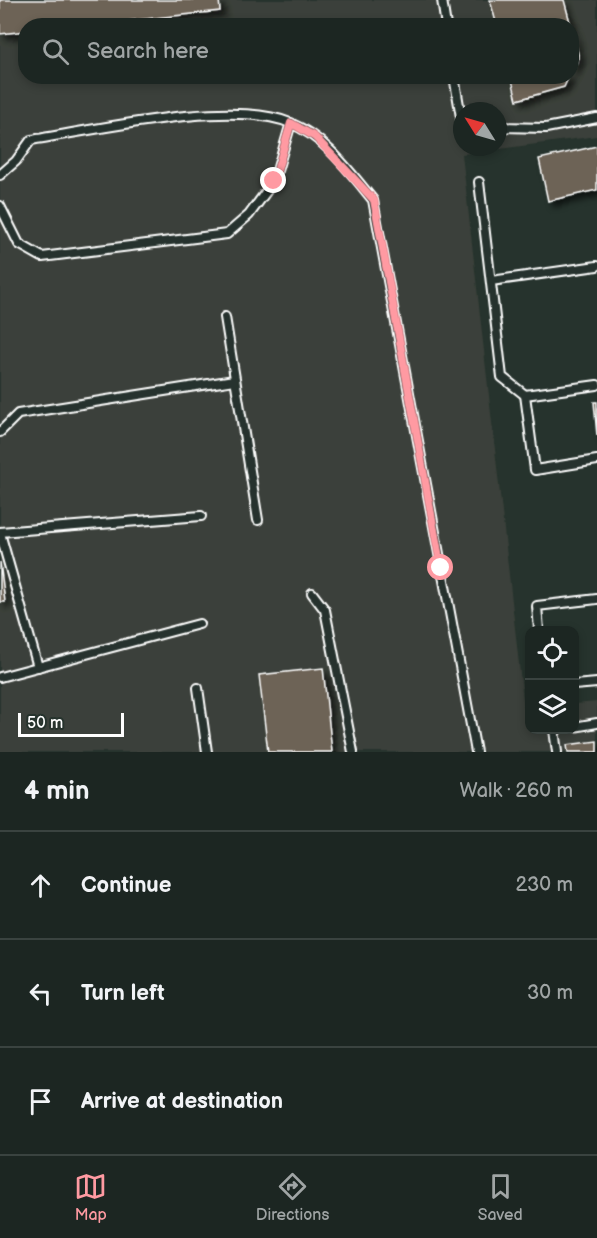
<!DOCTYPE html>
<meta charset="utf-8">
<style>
:root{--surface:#1c2622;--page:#29322f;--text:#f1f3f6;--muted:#a0a5a5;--line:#3a4340;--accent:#ff9aa2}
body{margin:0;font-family:"Balsamiq Sans",sans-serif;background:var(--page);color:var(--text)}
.controls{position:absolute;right:18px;bottom:18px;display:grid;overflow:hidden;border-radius:12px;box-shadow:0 3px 9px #0003}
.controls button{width:54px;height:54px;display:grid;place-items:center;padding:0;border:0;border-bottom:2px solid var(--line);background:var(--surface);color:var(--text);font:30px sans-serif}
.compass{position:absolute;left:453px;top:102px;width:54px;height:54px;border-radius:50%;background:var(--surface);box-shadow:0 3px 9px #0003;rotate:307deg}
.scale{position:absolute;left:18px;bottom:15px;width:106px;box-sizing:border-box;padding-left:6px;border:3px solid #fff;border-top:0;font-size:16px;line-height:21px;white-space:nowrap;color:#fff;-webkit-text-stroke:4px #26332d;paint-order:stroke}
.stop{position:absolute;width:18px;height:18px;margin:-14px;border:4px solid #ff9aa2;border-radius:50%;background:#fff}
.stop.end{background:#ff9aa2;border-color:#fff;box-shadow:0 2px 6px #0008}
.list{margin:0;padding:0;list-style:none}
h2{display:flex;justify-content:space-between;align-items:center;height:78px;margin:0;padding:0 24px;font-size:26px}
h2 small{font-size:20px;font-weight:400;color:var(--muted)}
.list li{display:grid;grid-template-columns:39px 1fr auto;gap:18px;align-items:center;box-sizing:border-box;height:108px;padding:0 24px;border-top:2px solid var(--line)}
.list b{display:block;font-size:22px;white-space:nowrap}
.list em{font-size:20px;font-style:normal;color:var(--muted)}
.icon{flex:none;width:33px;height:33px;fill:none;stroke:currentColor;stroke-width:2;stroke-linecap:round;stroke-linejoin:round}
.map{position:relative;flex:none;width:597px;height:752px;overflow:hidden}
.search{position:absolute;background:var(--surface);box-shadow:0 3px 9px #0003;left:18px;right:18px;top:18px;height:66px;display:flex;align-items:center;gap:15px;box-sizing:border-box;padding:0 21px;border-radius:24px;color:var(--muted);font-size:22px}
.sheet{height:402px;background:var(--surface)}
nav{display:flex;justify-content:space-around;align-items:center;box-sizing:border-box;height:84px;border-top:2px solid var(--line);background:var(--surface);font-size:16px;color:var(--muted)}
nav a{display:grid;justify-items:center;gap:3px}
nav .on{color:var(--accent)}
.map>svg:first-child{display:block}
.built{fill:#3b413a;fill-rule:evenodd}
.building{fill:#6d6357;stroke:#fff;stroke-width:1.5;filter:url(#shadow)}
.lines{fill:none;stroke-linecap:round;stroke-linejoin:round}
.service-casing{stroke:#fff;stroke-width:12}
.service{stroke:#26332d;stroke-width:8}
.route{stroke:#ff9aa2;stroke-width:8}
</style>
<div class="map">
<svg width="597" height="752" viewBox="0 0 597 752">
<defs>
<filter id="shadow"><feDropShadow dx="5.5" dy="5.5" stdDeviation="3" flood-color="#0009"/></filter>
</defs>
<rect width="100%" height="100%" fill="#26332d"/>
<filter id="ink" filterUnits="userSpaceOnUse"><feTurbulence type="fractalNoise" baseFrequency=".0167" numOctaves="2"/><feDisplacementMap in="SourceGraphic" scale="12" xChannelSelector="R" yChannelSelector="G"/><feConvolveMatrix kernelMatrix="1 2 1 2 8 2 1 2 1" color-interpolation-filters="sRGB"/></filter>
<g filter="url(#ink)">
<path class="built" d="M0 0H597V136L462 154 524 709H529L530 730H574L575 704 597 702V752H0ZM26 26H572V76H26ZM462 111H498V147H462Z"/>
<g class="building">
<polygon points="0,0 219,0 220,11 79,26 26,26 26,31 0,34"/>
<polygon points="490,0 564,0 571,26 497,26"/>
<polygon points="572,29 579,58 572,72"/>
<polygon points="511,76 569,76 564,87 517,100"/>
<polygon points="597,146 597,190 548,201 539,159"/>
<polygon points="594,402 597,402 597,436"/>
<polygon points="0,562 5,602 0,602"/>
<polygon points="323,668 332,752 268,752 259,675"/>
<polygon points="597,741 597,752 568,752 567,745"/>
</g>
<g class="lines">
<defs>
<g id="service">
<polyline points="442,0 446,26"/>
<polyline points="454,76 462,123"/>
<polyline points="498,127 546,128 597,118"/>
<path d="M0 175 16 161 31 140C95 130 233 98 290 123 325 137 350 172 373 200L476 752"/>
<polyline points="479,182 502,377 525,395"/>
<polyline points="0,206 19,244 42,257 227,234 249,215 274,181 291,123"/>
<polyline points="491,281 597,266"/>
<polyline points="225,317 258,520"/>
<polyline points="597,385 525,395 535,470 597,460"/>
<polyline points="0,432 18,414 234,380"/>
<polyline points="0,532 201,516"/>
<polyline points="0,533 38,667"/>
<polyline points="312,593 325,610 353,752"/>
<polyline points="539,630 537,606 597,599"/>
<polyline points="0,677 199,624"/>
<polyline points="574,685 597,683"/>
<polyline points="198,688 207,752"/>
<polyline points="574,727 597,723"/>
<polyline points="557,752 554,730 557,730"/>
</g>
</defs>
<use href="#service" class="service-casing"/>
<use href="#service" class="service"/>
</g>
</g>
<g class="lines" filter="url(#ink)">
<polyline class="route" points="274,181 291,123 315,137 374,200 441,568"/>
</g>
</svg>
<div class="controls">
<button><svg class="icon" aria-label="locate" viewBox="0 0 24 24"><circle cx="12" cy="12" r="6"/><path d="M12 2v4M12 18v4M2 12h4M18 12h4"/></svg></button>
<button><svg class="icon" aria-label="layers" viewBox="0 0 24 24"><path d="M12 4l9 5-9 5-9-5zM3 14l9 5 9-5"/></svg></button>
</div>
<svg class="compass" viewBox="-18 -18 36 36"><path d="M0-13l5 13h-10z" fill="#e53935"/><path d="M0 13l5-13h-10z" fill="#a0a5a5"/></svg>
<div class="scale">50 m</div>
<div class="stop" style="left:441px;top:568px"></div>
<div class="stop end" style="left:274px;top:181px"></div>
<div class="search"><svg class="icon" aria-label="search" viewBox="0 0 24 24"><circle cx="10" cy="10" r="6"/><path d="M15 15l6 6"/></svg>Search here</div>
</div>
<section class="sheet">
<h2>4 min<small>Walk · 260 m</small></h2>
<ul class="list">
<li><svg class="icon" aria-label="ahead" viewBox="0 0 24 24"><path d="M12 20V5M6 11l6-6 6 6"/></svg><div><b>Continue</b></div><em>230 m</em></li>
<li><svg class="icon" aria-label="left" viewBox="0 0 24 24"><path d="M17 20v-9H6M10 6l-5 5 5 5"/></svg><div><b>Turn left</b></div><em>30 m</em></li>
<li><svg class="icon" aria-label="arrive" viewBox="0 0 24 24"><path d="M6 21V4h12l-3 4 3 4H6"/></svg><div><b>Arrive at destination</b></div></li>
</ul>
</section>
<nav>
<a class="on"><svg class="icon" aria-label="map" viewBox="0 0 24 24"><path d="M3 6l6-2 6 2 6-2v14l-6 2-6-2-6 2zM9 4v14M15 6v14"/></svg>Map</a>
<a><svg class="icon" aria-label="directions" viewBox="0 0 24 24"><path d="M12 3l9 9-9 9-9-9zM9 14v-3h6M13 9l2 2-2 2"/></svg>Directions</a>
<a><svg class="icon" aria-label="saved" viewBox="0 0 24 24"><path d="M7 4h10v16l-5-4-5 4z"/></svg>Saved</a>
</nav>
